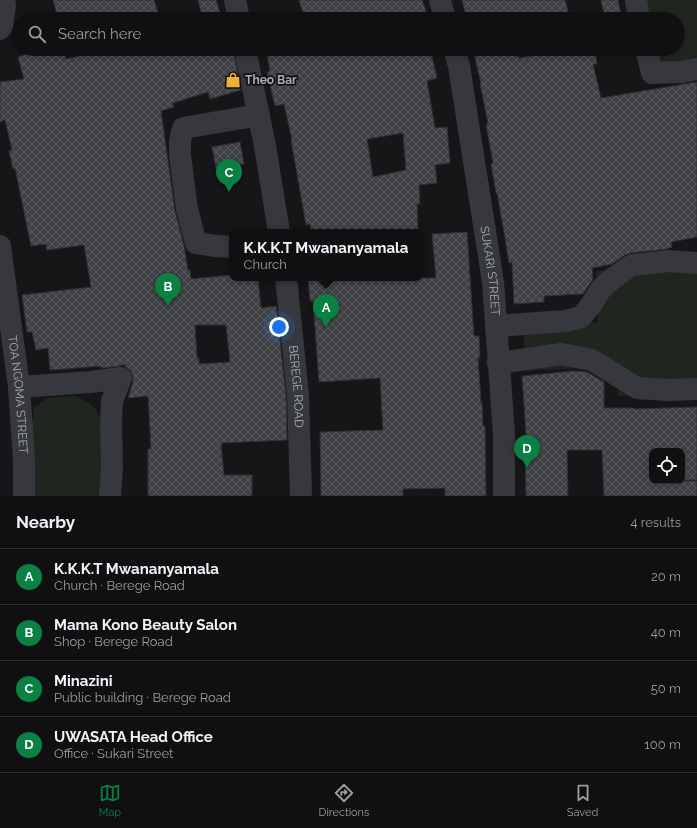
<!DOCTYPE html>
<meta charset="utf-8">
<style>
:root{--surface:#101012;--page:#1e1e20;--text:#f1f3f6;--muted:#9c9d9f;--line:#303032;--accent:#0b8043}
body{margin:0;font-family:Raleway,sans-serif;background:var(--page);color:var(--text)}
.controls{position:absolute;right:12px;bottom:12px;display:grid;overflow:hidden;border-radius:8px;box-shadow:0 2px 6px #0003}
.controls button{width:36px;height:36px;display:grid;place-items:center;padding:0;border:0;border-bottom:1px solid var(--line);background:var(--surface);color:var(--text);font:20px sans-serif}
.you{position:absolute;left:279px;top:327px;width:14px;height:14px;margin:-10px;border:3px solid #fff;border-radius:50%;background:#1a73e8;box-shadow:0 0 0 6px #1a73e833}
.badge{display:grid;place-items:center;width:26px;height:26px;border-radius:50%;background:var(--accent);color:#fff;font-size:13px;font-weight:700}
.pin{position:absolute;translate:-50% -33px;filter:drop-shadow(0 1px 2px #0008)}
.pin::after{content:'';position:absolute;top:21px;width:14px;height:12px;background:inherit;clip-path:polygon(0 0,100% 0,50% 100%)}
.popup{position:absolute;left:229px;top:229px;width:194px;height:52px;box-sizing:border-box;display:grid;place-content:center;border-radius:8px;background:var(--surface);filter:drop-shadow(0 1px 3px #0005);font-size:13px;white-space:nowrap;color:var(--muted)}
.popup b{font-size:15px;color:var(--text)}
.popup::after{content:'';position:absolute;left:50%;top:100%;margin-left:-8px;border:8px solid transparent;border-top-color:var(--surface)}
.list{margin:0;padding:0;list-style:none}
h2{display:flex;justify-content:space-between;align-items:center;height:52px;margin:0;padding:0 16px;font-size:17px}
h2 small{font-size:13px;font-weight:400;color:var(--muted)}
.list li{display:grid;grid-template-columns:26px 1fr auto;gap:12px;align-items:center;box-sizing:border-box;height:56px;padding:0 16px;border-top:1px solid var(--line)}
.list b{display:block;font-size:15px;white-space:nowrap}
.list p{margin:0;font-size:13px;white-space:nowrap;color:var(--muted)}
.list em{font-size:13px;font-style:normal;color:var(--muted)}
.icon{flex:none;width:22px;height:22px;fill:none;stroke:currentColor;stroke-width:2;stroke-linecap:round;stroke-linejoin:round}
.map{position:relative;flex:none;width:697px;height:496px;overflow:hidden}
.search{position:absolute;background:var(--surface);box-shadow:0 2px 6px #0003;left:12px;right:12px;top:12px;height:44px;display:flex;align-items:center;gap:10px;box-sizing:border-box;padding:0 14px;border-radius:22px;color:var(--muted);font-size:15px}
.sheet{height:276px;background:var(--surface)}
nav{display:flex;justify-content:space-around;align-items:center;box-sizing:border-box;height:56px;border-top:1px solid var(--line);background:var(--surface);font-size:11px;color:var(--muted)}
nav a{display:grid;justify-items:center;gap:2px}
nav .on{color:var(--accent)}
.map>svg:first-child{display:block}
.green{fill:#1e261f}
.building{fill:url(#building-cross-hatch);stroke:#303034;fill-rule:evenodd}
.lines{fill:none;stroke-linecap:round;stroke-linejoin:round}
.minor{stroke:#37383d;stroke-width:22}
.labels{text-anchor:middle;stroke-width:3.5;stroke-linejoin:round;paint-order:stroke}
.poi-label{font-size:12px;font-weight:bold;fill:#a8adb8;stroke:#111113;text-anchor:start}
.street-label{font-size:12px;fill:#a8adb8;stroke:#111113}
</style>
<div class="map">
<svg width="697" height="496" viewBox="0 0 697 496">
<defs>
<pattern id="building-cross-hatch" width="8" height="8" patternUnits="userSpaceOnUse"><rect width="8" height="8" fill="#404145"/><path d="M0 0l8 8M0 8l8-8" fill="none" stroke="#595a5e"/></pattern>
</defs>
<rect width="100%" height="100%" fill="#161618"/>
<g class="green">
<polygon points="642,0 697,0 697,62 663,68 651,49 678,49 678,19 646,19"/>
<polygon points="697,265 697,392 618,396 616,366 525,371 523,326 598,322 596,271"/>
<path d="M75 396C81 399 89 402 94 407 107 420 104 477 104 496H33L32 425 34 408 47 398Z"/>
</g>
<g class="building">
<polygon points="53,0 154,0 160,19 58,19"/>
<polygon points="198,0 216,0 222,19 203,19"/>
<polygon points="299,0 422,0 429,19 305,19"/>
<polygon points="462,0 565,0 570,19 467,19"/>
<polygon points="601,0 618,0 622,19 605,19"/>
<path d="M30 49H63L66 59 108 49H233L241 90 210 99 208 92 173 103 174 107 161 111 175 211 184 246 188 270H190L191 279 232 275V278H258L261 308 276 306 286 396 287 440 221 443 224 475H252V496H148V449H151L148 396 128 398 133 382V376L131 371 125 366V364L120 366 101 368V366L50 370 48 348 36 350 32 332H27L22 295 91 287 84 245 47 250 46 244 31 246 15 168 13 169 9 151 12 150 5 120 0 122V82L24 79 18 57 31 53ZM195 325H226L230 362 199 364V358H197Z"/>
<path d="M266 49H430L437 78 427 81 435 128 447 127 450 163 435 165 437 183 419 185 420 204H417L418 229 396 232H311L310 224 306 225 291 140H292L284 104 275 106 267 72 270 71ZM403 133 406 170 373 177 367 139Z"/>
<polygon points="473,49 517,49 519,58 555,52 555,49 595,49 597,64 593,64 601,98 697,82 697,237 671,242 672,247 666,249 630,253 625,255 612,264 592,268 593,279 583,294 544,296 544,302 514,304 512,262 509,263 504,232 497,193 496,193 491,164 493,163 486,124 488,124 480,83 481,83"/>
<polygon points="240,142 244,164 216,169 212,147"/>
<polygon points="467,232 474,336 479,336 480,358 478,358 481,402 482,402 483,426 485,426 486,496 445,496 445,488 403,489 403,496 321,496 320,432 383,430 380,378 319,382 313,301 310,301 308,278 436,278 432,234"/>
<polygon points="574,371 587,372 604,382 604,408 633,408 634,409 697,407 697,480 683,480 682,449 652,450 652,481 697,481 697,496 604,496 602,450 567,450 568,496 526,496 525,448 527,448 522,376"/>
</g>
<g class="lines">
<g class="minor">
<polyline points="235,0 239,19"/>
<polyline points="440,0 445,19"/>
<polyline points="636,0 639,19"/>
<polyline points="0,29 2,26 5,5 4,0"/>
<polyline points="245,49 265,146 279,232"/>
<path id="s1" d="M454 49 459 66 493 282 504 435V496"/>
<polyline points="646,49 652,73 682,72 697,69"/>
<path id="s2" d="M0 246 19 387 24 460V496"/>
<polyline points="232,247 216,246 196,243 187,209 180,155 180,141 183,128 259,115"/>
<path id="s3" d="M286 278 298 395 301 496"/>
<polyline points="496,326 566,321 581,317 591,305 601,289 612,279 632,265 669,261 697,263"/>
<polyline points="498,363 561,354 592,360 637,388 668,390 697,389"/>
<polyline points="19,387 91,382 121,378 112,401 111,421 112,468 110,496"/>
</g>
</g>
<defs>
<symbol id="shop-bare" viewBox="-9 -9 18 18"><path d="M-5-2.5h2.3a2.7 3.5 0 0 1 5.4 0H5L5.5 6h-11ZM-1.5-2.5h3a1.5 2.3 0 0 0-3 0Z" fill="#f2b134" stroke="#111113" stroke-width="2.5" paint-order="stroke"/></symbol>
</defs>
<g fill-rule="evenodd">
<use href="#shop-bare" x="222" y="69" width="22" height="22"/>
</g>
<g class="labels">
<g class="poi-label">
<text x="245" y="84">Theo Bar</text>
</g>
<g class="street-label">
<text dy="4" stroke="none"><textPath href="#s1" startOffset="225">SUKARI STREET</textPath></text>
<text dy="4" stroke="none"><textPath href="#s3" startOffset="109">BEREGE ROAD</textPath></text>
<text dy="4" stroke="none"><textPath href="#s2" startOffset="150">TOA NGOMA STREET</textPath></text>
</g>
</g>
</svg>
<div class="controls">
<button><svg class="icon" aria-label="locate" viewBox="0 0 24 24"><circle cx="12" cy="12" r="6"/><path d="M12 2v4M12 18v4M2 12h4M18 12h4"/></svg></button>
</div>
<div class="you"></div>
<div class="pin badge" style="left:326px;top:327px">A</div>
<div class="popup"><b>K.K.K.T Mwananyamala</b>Church</div>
<div class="pin badge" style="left:168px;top:306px">B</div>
<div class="pin badge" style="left:229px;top:192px">C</div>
<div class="pin badge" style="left:527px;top:468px">D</div>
<div class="search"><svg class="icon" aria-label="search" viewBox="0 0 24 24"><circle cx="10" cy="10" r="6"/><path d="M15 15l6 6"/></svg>Search here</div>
</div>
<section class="sheet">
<h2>Nearby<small>4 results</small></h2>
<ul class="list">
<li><span class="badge">A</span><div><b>K.K.K.T Mwananyamala</b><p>Church · Berege Road</p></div><em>20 m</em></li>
<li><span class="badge">B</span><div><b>Mama Kono Beauty Salon</b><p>Shop · Berege Road</p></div><em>40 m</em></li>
<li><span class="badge">C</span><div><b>Minazini</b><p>Public building · Berege Road</p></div><em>50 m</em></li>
<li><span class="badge">D</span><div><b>UWASATA Head Office</b><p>Office · Sukari Street</p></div><em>100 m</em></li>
</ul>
</section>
<nav>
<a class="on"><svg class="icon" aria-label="map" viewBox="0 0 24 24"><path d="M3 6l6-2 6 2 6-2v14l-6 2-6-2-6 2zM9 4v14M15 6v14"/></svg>Map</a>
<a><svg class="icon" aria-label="directions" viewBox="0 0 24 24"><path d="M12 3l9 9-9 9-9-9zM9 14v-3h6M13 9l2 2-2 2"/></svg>Directions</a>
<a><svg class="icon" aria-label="saved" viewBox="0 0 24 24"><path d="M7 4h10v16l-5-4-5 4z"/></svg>Saved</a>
</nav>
